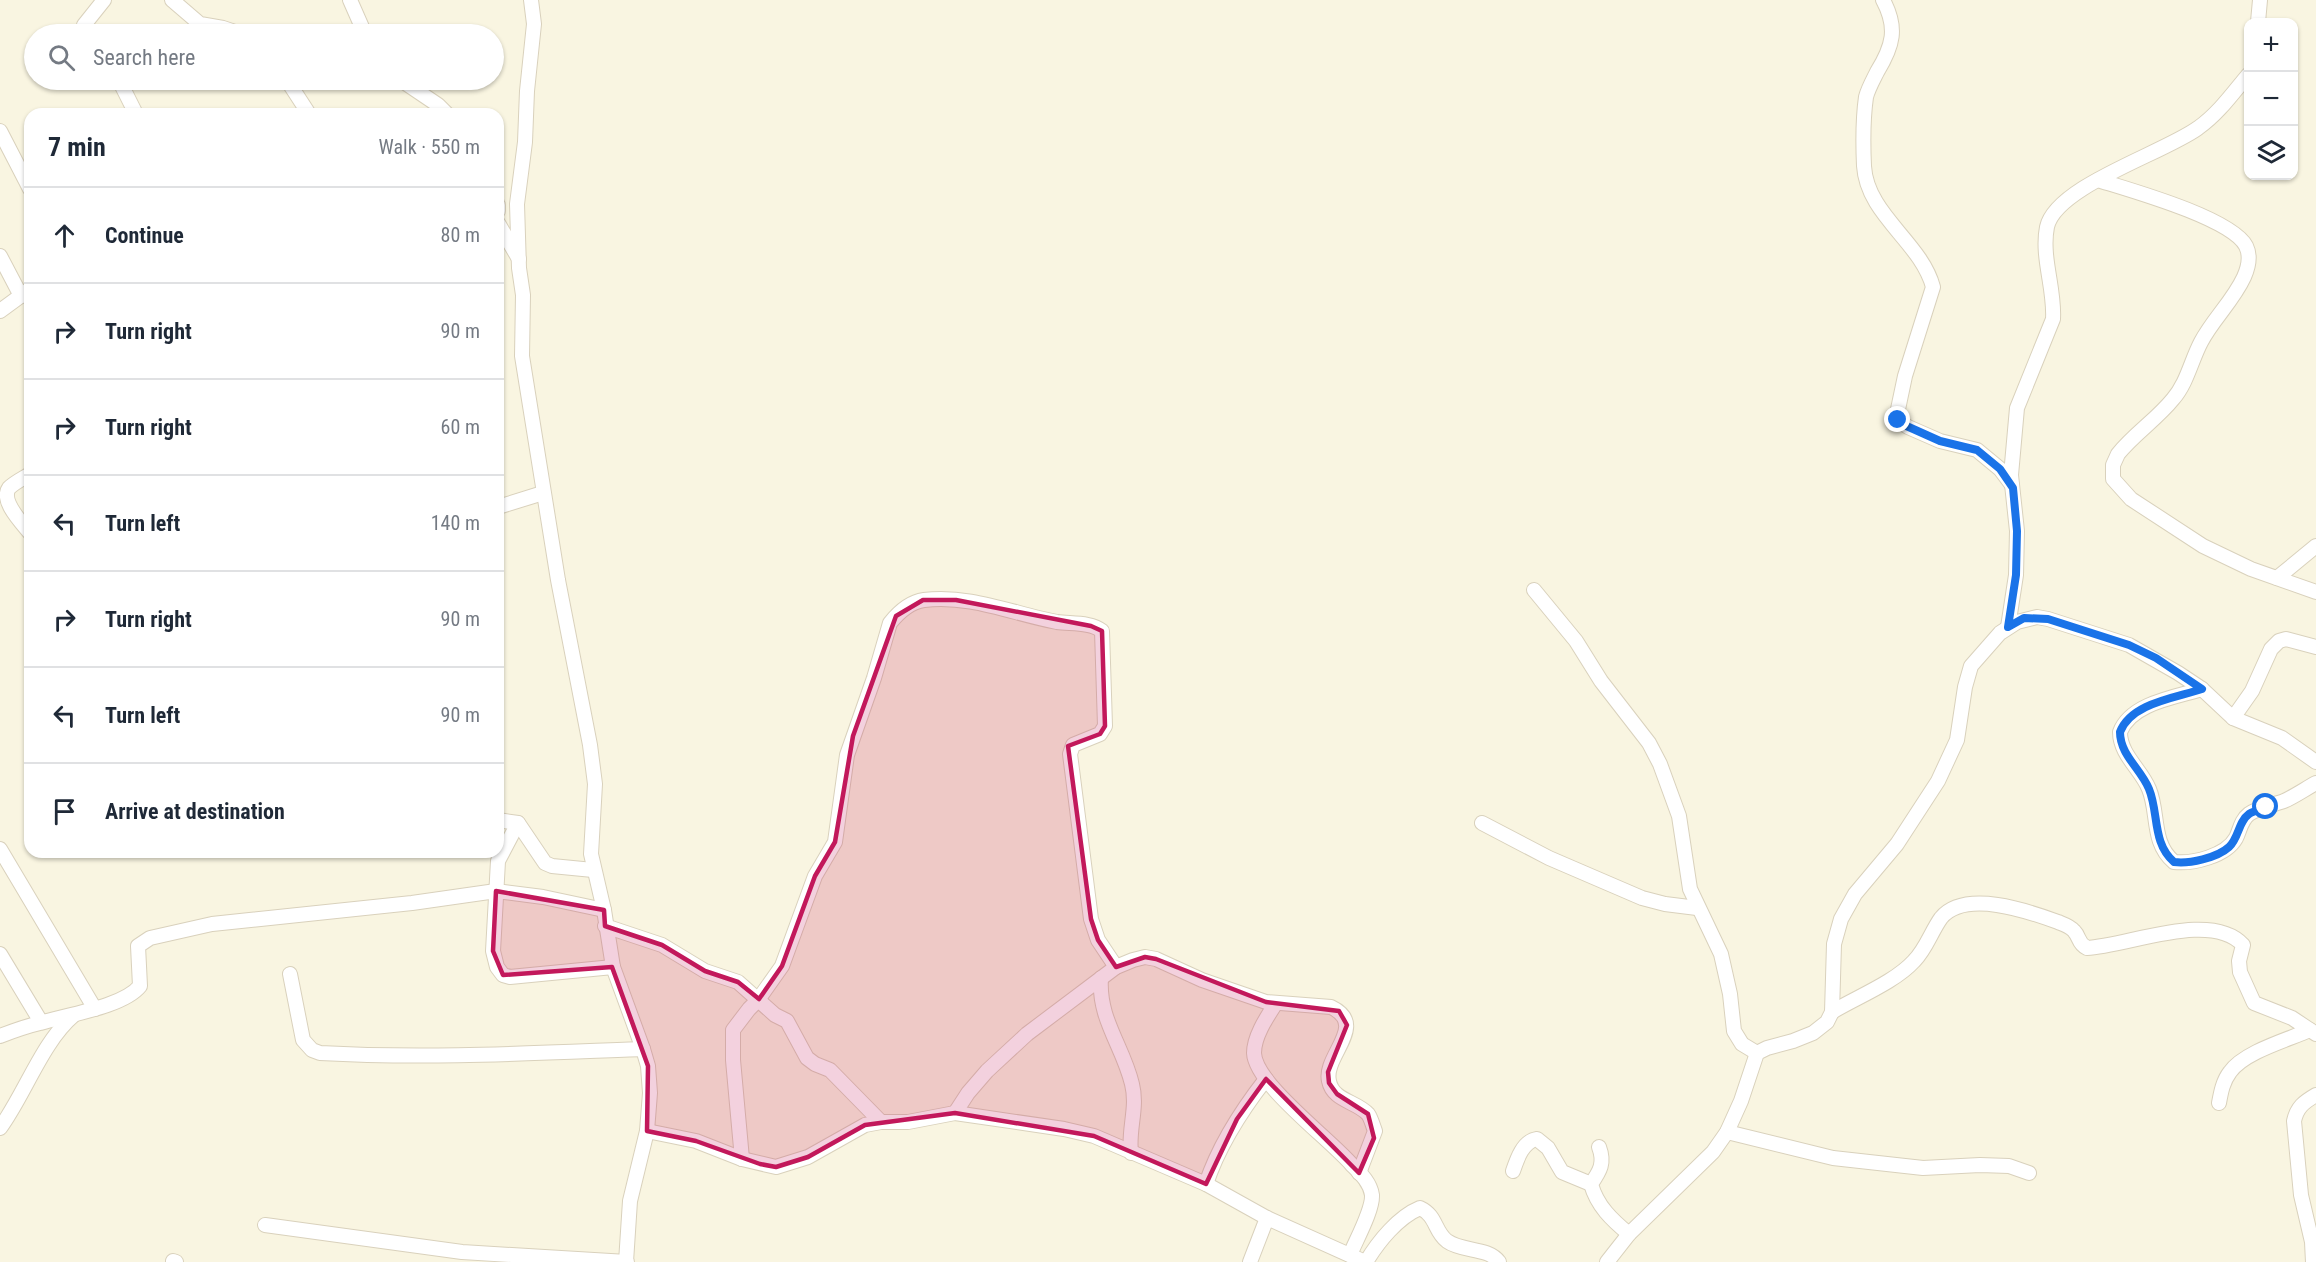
<!DOCTYPE html>
<meta charset="utf-8">
<style>
:root{--surface:#fff;--page:#f6f6f7;--text:#1f2937;--muted:#747a83;--line:#e0e1e3}
body{margin:0;font-family:"Roboto Condensed",sans-serif;background:var(--page);color:var(--text)}
.controls{position:absolute;right:18px;top:18px;display:grid;overflow:hidden;border-radius:12px;box-shadow:0 2px 4px #0004}
.controls button{width:54px;height:54px;display:grid;place-items:center;padding:0;border:0;border-bottom:2px solid var(--line);background:var(--surface);color:var(--text);font:30px sans-serif}
.stop{position:absolute;width:18px;height:18px;margin:-14px;border:4px solid #1a73e8;border-radius:50%;background:#fff}
.stop.end{background:#1a73e8;border-color:#fff;box-shadow:0 2px 6px #0008}
.list{margin:0;padding:0;list-style:none}
h2{display:flex;justify-content:space-between;align-items:center;height:78px;margin:0;padding:0 24px;font-size:26px}
h2 small{font-size:20px;font-weight:400;color:var(--muted)}
.list li{display:grid;grid-template-columns:39px 1fr auto;gap:18px;align-items:center;box-sizing:border-box;height:96px;padding:0 24px;border-top:2px solid var(--line)}
.list b{display:block;font-size:22px;white-space:nowrap}
.list em{font-size:20px;font-style:normal;color:var(--muted)}
.icon{flex:none;width:33px;height:33px;fill:none;stroke:currentColor;stroke-width:2;stroke-linecap:round;stroke-linejoin:round}
.map{position:relative;flex:none;width:2316px;height:1262px;overflow:hidden}
.search{position:absolute;background:var(--surface);box-shadow:0 2px 4px #0004;left:24px;top:24px;width:480px;height:66px;display:flex;align-items:center;gap:15px;box-sizing:border-box;padding:0 21px;border-radius:33px;color:var(--muted);font-size:22px}
.panel{position:absolute;background:var(--surface);box-shadow:0 2px 4px #0004;left:24px;top:108px;width:480px;height:750px;border-radius:18px}
.map>svg:first-child{display:block}
.lines{fill:none;stroke-linecap:round;stroke-linejoin:round}
.minor-casing{stroke:#d9d1bc;stroke-width:16}
.minor{stroke:#fff;stroke-width:14}
.route{stroke:#1a73e8;stroke-width:8}
.marked{fill:#c2185b;fill-opacity:0.2;stroke:#c2185b;stroke-width:4.5;stroke-linejoin:round}
</style>
<div class="map">
<svg width="2316" height="1262" viewBox="0 0 2316 1262">
<rect width="100%" height="100%" fill="#f9f5e1"/>
<g class="lines">
<defs>
<g id="minor">
<polyline points="172,0 200,24 223,28 241,34"/>
<polyline points="350,0 365,34"/>
<polyline points="531,0 534,24 527,91 525,142 517,204 519,268 523,295 522,356 558,580 590,745 595,784 591,854 604,910 613,967 643,1049 648,1066 650,1093 647,1131 630,1201 626,1262"/>
<path d="M1883 0C1898 28 1893 46 1877 72 1873 80 1868 89 1866 97 1863 118 1863 144 1864 166 1867 215 1921 242 1933 287L1905 376 1897 414 1898 420 1908 427 1940 441 1977 450 2000 469 2012 485"/>
<polyline points="2258,22 2260,0"/>
<polyline points="87,34 84,25 104,0"/>
<polyline points="119,80 136,114"/>
<polyline points="287,80 309,114"/>
<polyline points="401,80 438,105 447,114"/>
<polyline points="0,131 30,189"/>
<path d="M2098 180C2130 190 2231 218 2246 246 2251 256 2248 268 2244 277 2233 301 2213 319 2201 342 2191 361 2187 383 2173 399 2157 419 2134 434 2118 454L2113 465V479L2131 499 2203 546 2251 569 2316 592"/>
<polyline points="498,205 498,211"/>
<polyline points="498,223 519,259"/>
<polyline points="0,256 21,296"/>
<polyline points="0,311 30,289"/>
<path d="M30 474C24 478 15 482 9 488 0 501 22 523 30 533"/>
<polyline points="498,507 543,493"/>
<polyline points="2277,578 2316,546"/>
<polyline points="1534,590 1576,641 1601,681 1649,743 1660,764 1679,816 1690,889 1721,954 1730,994 1734,1031 1742,1044 1757,1053"/>
<path d="M2008 627 2016 575 2017 531 2011 475 2017 408 2053 319C2055 289 2041 257 2047 227 2056 186 2164 153 2198 128 2218 114 2233 93 2248 75"/>
<path d="M2202 689C2176 697 2131 703 2120 732 2120 755 2141 769 2149 789 2159 813 2151 843 2174 862 2193 864 2226 856 2236 838 2240 830 2241 820 2249 814 2259 807 2273 805 2284 801 2295 796 2305 789 2316 783"/>
<polyline points="2233,718 2252,691 2271,649 2279,641 2286,639 2316,647"/>
<polyline points="498,820 518,823 545,863 552,866 593,870"/>
<polyline points="518,823 498,861 493,951 497,967 503,975 510,977 613,967"/>
<polyline points="1482,823 1549,858 1642,898 1665,904 1697,908"/>
<polyline points="0,849 95,1009"/>
<polyline points="605,926 662,945 705,971 738,982 775,1015 787,1021 807,1058 815,1064 830,1070 881,1122"/>
<polyline points="0,954 41,1022"/>
<path d="M290 974 303 1040 312 1050 320 1053C428 1059 535 1053 643 1049"/>
<path d="M1101 978C1098 1019 1123 1046 1132 1084 1138 1108 1128 1129 1131 1153"/>
<path d="M1276 1003C1267 1017 1254 1036 1254 1053 1255 1084 1331 1140 1352 1165 1360 1173 1370 1182 1372 1195 1373 1210 1356 1240 1350 1255"/>
<path d="M1832 1012C1857 997 1895 982 1914 961 1926 949 1931 932 1941 918 1965 889 2028 911 2058 922 2063 924 2070 926 2074 931 2080 937 2078 944 2087 948 2128 946 2211 910 2243 945L2239 961 2240 972 2254 1003 2292 1018 2316 1034"/>
<path d="M0 1036C13 1031 27 1026 40 1023 66 1015 123 1007 140 986L138 946 150 938 212 924 412 903 496 891 543 897 604 910"/>
<path d="M2219 1103C2221 1092 2223 1081 2230 1072 2244 1052 2287 1040 2310 1030"/>
<path d="M955 1113 968 1093 987 1071 1027 1034 1116 967 1133 960 1145 957 1156 959 1202 980 1266 1002 1331 1007C1369 1025 1323 1056 1329 1081 1333 1101 1356 1101 1368 1114 1371 1118 1373 1126 1375 1131L1359 1173"/>
<path d="M0 1128C25 1094 42 1042 74 1015"/>
<polyline points="647,1131 696,1141 742,1159 776,1167 808,1157 865,1125 881,1122 908,1122 955,1113 1064,1129 1094,1136 1206,1184 1267,1218 1365,1262"/>
<polyline points="1727,1132 1833,1158 1923,1168 1980,1165 2009,1166 2029,1173"/>
<path d="M1599 1147C1605 1163 1600 1171 1591 1184 1597 1206 1612 1220 1629 1234"/>
<path d="M742 1159 733 1060V1030L749 1009 758 1000 782 966 815 876 835 842 847 755 874 678 890 623C898 613 910 602 924 600 969 594 1014 614 1057 622 1071 624 1091 622 1102 631L1105 726 1100 734 1073 745 1070 754 1091 919 1098 940 1116 967"/>
<path d="M1513 1171C1517 1159 1523 1141 1537 1139L1548 1148 1562 1172 1591 1184"/>
<path d="M1206 1184C1219 1145 1241 1111 1266 1079"/>
<polyline points="265,1225 462,1252 627,1262"/>
<polyline points="173,1261 176,1262"/>
<polyline points="1250,1262 1267,1218"/>
<path d="M1366 1262C1378 1242 1398 1217 1420 1208 1437 1216 1434 1231 1447 1241 1462 1252 1488 1247 1499 1262"/>
<polyline points="1607,1262 1629,1234 1713,1152 1727,1132 1741,1101 1757,1053 1767,1048 1793,1041 1813,1033 1827,1022 1832,1012 1834,944 1841,919 1855,894 1897,844 1938,781 1957,740 1965,687 1971,666 2000,633 2017,622 2037,617 2048,619 2129,645 2178,673 2202,689 2233,718 2282,738 2316,762"/>
<path d="M2313 1262 2312 1242 2301 1195 2294 1121C2297 1107 2304 1102 2316 1095"/>
</g>
</defs>
<use href="#minor" class="minor-casing"/>
<use href="#minor" class="minor"/>
</g>
<g class="lines">
<path class="route" d="M1898 420 1902 424 1940 441 1977 450 2000 469 2013 488 2017 531 2016 575 2008 627 2024 618 2048 619 2129 645 2156 658 2202 689C2175 698 2131 703 2120 732 2120 755 2141 769 2149 789 2159 813 2152 843 2174 862 2189 864 2217 858 2229 847 2239 838 2238 822 2249 814 2254 811 2261 809 2266 807"/>
</g>
<path class="marked" d="M923 600H956L1091 626 1102 631 1105 726 1100 734 1068 746 1091 919 1098 940 1116 967 1145 957 1156 959 1266 1002 1339 1011 1347 1025 1328 1072 1329 1083 1337 1094 1368 1114 1374 1138 1359 1173 1266 1079 1237 1119 1206 1184 1094 1136 955 1113 865 1125 808 1157 776 1167 760 1164 696 1141 647 1131 648 1066 612 967 503 975 493 951 496 891 604 910 605 926 662 945 705 971 738 982 759 999 782 966 815 876 835 842 853 736 896 616Z"/>
</svg>
<div class="controls">
<button>+</button>
<button>−</button>
<button><svg class="icon" aria-label="layers" viewBox="0 0 24 24"><path d="M12 4l9 5-9 5-9-5zM3 14l9 5 9-5"/></svg></button>
</div>
<div class="stop" style="left:2266px;top:807px"></div>
<div class="stop end" style="left:1898px;top:420px"></div>
<div class="search"><svg class="icon" aria-label="search" viewBox="0 0 24 24"><circle cx="10" cy="10" r="6"/><path d="M15 15l6 6"/></svg>Search here</div>
<section class="panel">
<h2>7 min<small>Walk · 550 m</small></h2>
<ul class="list">
<li><svg class="icon" aria-label="ahead" viewBox="0 0 24 24"><path d="M12 20V5M6 11l6-6 6 6"/></svg><div><b>Continue</b></div><em>80 m</em></li>
<li><svg class="icon" aria-label="right" viewBox="0 0 24 24"><path d="M7 20v-9h11M14 6l5 5-5 5"/></svg><div><b>Turn right</b></div><em>90 m</em></li>
<li><svg class="icon" aria-label="right" viewBox="0 0 24 24"><path d="M7 20v-9h11M14 6l5 5-5 5"/></svg><div><b>Turn right</b></div><em>60 m</em></li>
<li><svg class="icon" aria-label="left" viewBox="0 0 24 24"><path d="M17 20v-9H6M10 6l-5 5 5 5"/></svg><div><b>Turn left</b></div><em>140 m</em></li>
<li><svg class="icon" aria-label="right" viewBox="0 0 24 24"><path d="M7 20v-9h11M14 6l5 5-5 5"/></svg><div><b>Turn right</b></div><em>90 m</em></li>
<li><svg class="icon" aria-label="left" viewBox="0 0 24 24"><path d="M17 20v-9H6M10 6l-5 5 5 5"/></svg><div><b>Turn left</b></div><em>90 m</em></li>
<li><svg class="icon" aria-label="arrive" viewBox="0 0 24 24"><path d="M6 21V4h12l-3 4 3 4H6"/></svg><div><b>Arrive at destination</b></div></li>
</ul>
</section>
</div>
